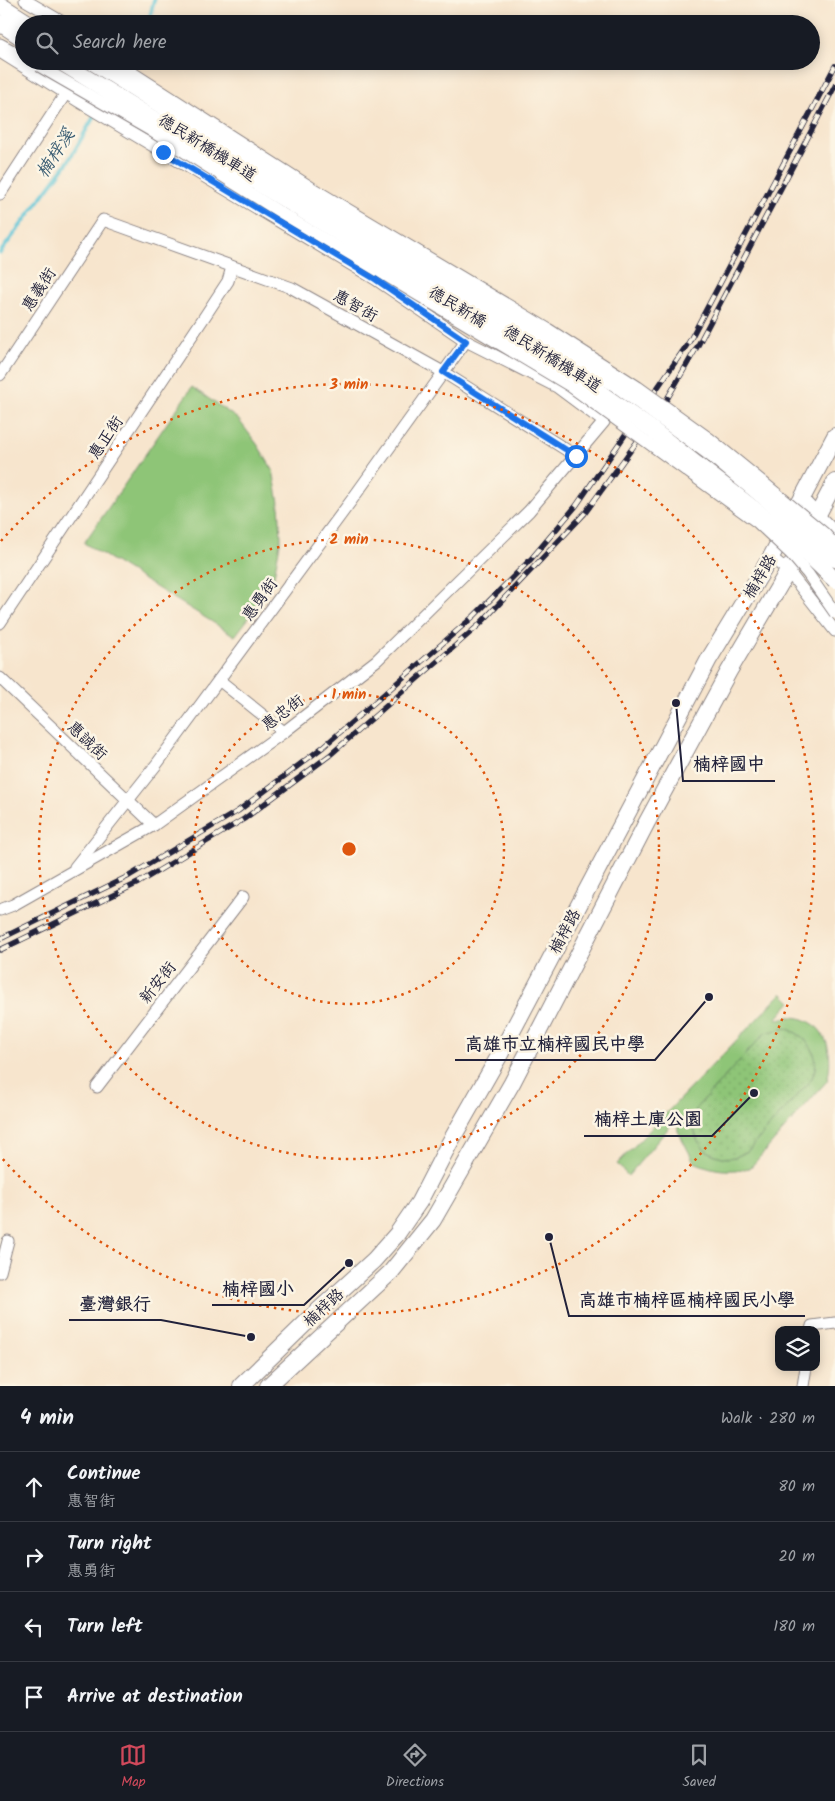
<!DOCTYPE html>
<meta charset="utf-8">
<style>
:root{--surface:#171b24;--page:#20242c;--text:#f1f3f6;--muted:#9ea1a6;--line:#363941;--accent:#d1495b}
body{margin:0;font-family:Kalam,"LXGW WenKai TC",sans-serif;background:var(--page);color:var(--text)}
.controls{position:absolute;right:15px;bottom:15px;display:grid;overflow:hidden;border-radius:10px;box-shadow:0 2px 12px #0003}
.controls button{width:45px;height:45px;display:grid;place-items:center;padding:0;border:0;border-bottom:1px solid var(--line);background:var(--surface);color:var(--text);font:25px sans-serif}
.stop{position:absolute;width:15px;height:15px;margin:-11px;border:4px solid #1a73e8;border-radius:50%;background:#fff}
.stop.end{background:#1a73e8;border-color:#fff;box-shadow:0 1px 5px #0008}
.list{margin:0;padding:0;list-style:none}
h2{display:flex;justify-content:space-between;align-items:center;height:65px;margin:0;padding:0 20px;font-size:21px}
h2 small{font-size:16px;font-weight:400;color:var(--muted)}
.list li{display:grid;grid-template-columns:32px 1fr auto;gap:15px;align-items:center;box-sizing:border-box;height:70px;padding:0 20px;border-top:1px solid var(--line)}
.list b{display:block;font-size:19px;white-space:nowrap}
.list p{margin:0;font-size:16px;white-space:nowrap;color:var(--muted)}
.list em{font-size:16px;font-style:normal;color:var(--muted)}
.icon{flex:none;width:28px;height:28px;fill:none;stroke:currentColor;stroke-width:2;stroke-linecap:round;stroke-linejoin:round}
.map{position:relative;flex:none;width:835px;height:1386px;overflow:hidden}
.search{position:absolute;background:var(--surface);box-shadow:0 2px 12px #0003;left:15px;right:15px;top:15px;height:55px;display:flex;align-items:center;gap:12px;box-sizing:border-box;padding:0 18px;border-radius:28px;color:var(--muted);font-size:19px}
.sheet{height:345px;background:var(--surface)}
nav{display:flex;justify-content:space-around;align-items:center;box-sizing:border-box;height:70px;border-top:1px solid var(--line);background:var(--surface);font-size:14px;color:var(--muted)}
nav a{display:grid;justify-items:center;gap:2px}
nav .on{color:var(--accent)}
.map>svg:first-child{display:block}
.green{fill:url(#green-dots);stroke:#587459}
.pitch{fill:#8ec577;stroke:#587459;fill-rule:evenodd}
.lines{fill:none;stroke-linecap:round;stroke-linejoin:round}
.stream{stroke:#5ac3d6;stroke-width:4}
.street-casing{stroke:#8c8484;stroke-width:13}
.secondary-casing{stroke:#8c8484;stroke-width:18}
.street{stroke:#fff;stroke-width:11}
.secondary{stroke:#fff;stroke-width:16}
.rail-casing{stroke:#22223b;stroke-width:5.5}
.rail{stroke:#fcf5e5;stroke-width:4;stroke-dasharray:11;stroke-linecap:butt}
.street-bridge-casing{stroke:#8c8484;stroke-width:13;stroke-linecap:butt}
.secondary-bridge-casing{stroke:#8c8484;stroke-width:18;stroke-linecap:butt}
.street-bridge{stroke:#fff;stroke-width:11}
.secondary-bridge{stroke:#fff;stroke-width:16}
.route{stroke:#1a73e8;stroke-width:6}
.ring{fill:none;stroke:#de560e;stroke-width:2.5;stroke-dasharray:2.5 5}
.labels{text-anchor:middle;stroke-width:5;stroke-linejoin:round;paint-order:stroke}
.street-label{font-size:16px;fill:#22223b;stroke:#fcf5e5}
.water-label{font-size:18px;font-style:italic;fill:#365a71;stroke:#fcf5e5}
.centre{fill:#de560e;stroke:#fcf5e5;stroke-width:2.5}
.ring-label{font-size:15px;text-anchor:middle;font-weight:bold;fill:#de560e;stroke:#fcf5e5;stroke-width:5;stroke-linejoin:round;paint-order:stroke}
.leader{fill:none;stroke:#22223b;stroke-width:2}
.callout-dot{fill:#22223b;stroke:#fcf5e5;stroke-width:2}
.callout-label{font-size:18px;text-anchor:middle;font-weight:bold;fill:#22223b;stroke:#fcf5e5;stroke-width:5;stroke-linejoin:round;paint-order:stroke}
</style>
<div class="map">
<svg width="835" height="1386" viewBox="0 0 835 1386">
<defs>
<pattern id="green-dots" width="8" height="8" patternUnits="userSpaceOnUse" patternTransform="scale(1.25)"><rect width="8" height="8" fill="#8ec577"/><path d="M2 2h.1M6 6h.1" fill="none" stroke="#7aa968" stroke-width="1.8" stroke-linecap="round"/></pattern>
</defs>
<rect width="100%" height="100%" fill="#fcf5e5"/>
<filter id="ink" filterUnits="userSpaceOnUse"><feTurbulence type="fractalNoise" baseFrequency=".02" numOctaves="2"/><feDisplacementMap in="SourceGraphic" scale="10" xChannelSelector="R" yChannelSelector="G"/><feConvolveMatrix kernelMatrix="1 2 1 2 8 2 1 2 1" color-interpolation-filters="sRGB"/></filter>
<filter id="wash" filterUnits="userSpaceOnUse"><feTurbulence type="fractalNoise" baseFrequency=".0096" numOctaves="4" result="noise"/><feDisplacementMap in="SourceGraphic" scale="20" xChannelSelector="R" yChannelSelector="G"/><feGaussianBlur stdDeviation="1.12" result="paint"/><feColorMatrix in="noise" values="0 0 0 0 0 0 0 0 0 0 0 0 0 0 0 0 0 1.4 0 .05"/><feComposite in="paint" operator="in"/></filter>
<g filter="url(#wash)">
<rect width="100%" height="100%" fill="#f7e5cd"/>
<path class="green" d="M785 1028C807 1035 823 1055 812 1078 808 1085 799 1092 794 1099 779 1116 763 1134 748 1151L736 1157 726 1158 715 1155 705 1150 697 1140 694 1129 696 1108 765 1033Z"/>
<g class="pitch">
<polygon points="192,387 238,419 257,444 273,470 279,503 281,538 274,576 258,606 235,636 84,543"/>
<path d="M782 993 791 1002 776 1019C781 1019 787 1016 792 1017 826 1019 835 1053 827 1081L750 1168C728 1172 715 1171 694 1162L678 1131 677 1118 628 1176 617 1164ZM785 1028C807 1035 823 1055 812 1078 808 1085 799 1092 794 1099 779 1116 763 1134 748 1151L736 1157 726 1158 715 1155 705 1150 697 1140 694 1129 696 1108 765 1033Z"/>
</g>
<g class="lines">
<g class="stream">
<polyline points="146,24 150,16 154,0"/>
<polyline points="0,253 68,162 96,113"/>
</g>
</g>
</g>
<g filter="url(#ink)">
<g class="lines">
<defs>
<g id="street">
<polyline points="25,0 66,24"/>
<polyline points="0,44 24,57"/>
<polyline points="0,52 78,101 375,279 466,341 557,387 604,422 529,511 377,660 284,732 154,825 13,905 0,910"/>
<polyline points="0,194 87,61"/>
<polyline points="0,375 103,220 292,288 443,372 576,456"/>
<polyline points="802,498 835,532"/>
<polyline points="771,557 788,571 835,631"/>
<polyline points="0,623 205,316 228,281 232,267"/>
<polyline points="0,678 154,825"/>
<polyline points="219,680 284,732"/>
<polyline points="75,867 156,765 351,501 466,341"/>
<polyline points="97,1087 243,897"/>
<polyline points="0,1272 8,1241"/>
<polyline points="811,1330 812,1326 835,1323"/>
<polyline points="803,1386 806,1367"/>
</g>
<g id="secondary">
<polyline points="0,5 30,24"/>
<polyline points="0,23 24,39"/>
<polyline points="241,1386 318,1311 374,1260 397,1234 419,1202 449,1144 498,1058 709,659 771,557 835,436"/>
<polyline points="268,1386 391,1272 433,1220 512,1083 647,822 729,671 788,571 835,482"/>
</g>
</defs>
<use href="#street" class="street-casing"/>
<use href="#secondary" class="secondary-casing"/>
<use href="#street" class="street"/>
<use href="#secondary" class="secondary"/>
<defs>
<g id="rail">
<polyline points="0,939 129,876 238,811 323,747 474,616 531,559 576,506 689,342 835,66"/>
<polyline points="0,950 138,883 244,819 330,755 479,625 585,513 663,406 697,347 835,86"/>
</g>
</defs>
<use href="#rail" class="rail-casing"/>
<use href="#rail" class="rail"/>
<defs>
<g id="street-bridge">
<polyline points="114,61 312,188 548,329 638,387 710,439 759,479 824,533 835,545"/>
<polyline points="39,66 150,130 281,213 570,386 757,522 791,554 808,574 835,613"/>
</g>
<g id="secondary-bridge">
<polyline points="59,61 599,392 650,428 791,538 835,580"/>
<polyline points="91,61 275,177 618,385 712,454 798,525 835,559"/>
</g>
</defs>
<use href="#street-bridge" class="street-bridge-casing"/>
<use href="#secondary-bridge" class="secondary-bridge-casing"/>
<use href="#street-bridge" class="street-bridge"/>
<use href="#secondary-bridge" class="secondary-bridge"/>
</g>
</g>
<g class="lines" filter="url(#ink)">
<polyline class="route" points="163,152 375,279 466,341 443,372 576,456"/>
</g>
<g class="ring">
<circle cx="349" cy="849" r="155"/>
<circle cx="349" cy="849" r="310"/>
<path d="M1 541A465 465 0 1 1 1 1157"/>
</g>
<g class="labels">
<g class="street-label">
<text transform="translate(208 147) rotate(32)" y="6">德民新橋機車道</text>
<text transform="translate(38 289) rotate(-57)" y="6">惠義街</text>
<text transform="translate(356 305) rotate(29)" y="6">惠智街</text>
<text transform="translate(458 306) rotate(31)" y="6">德民新橋</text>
<text transform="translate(553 358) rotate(32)" y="6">德民新橋機車道</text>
<text transform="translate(105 437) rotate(-56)" y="6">惠正街</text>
<text transform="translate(759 576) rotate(-59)" y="6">楠梓路</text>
<text transform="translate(259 599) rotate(-54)" y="6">惠勇街</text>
<text transform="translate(282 712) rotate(-37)" y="6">惠忠街</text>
<text transform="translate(88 740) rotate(44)" y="6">惠誠街</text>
<text transform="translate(564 931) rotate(-62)" y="6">楠梓路</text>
<text transform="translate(157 982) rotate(-52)" y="6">新安街</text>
<text transform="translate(323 1307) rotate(-43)" y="6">楠梓路</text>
</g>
<g class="water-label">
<text transform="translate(55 153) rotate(-57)" y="6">楠梓溪</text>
</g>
</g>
<circle cx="349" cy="849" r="8" class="centre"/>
<g class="ring-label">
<text x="349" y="389">3 min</text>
<text x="349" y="544">2 min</text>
<text x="349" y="699">1 min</text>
</g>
<path class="leader" d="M676 703L683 781H775M709 997L655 1060H455M754 1093L712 1136H584M349 1263L304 1305H212M549 1237L569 1316H805M251 1337L161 1320H69"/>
<g class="callout-dot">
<circle cx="676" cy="703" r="5"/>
<circle cx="709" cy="997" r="5"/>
<circle cx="754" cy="1093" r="5"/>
<circle cx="349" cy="1263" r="5"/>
<circle cx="549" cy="1237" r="5"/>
<circle cx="251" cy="1337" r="5"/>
</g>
<g class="callout-label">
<text x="729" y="770">楠梓國中</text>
<text x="555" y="1050">高雄市立楠梓國民中學</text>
<text x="648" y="1125">楠梓土庫公園</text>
<text x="258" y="1295">楠梓國小</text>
<text x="687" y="1306">高雄市楠梓區楠梓國民小學</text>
<text x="115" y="1310">臺灣銀行</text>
</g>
</svg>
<div class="controls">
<button><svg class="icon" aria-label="layers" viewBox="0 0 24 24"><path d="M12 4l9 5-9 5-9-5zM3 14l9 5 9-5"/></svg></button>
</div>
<div class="stop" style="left:576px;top:456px"></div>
<div class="stop end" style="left:163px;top:152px"></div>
<div class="search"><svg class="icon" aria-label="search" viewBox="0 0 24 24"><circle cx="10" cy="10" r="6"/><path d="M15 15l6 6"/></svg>Search here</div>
</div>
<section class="sheet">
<h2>4 min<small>Walk · 280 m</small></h2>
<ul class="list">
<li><svg class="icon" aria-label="ahead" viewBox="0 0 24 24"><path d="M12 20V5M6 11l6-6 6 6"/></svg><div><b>Continue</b><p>惠智街</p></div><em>80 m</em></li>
<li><svg class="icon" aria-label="right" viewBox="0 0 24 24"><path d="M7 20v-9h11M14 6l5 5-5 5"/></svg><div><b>Turn right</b><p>惠勇街</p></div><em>20 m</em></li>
<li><svg class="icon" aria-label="left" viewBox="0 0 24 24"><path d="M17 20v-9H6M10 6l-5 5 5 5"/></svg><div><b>Turn left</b></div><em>180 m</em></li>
<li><svg class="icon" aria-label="arrive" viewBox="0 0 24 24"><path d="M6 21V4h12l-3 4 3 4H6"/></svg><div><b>Arrive at destination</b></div></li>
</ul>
</section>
<nav>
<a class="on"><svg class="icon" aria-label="map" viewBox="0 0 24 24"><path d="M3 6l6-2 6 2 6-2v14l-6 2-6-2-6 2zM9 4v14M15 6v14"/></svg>Map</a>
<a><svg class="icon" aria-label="directions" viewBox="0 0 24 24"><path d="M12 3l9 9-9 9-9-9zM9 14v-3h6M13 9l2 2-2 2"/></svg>Directions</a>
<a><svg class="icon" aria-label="saved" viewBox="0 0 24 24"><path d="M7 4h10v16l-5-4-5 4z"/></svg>Saved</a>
</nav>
